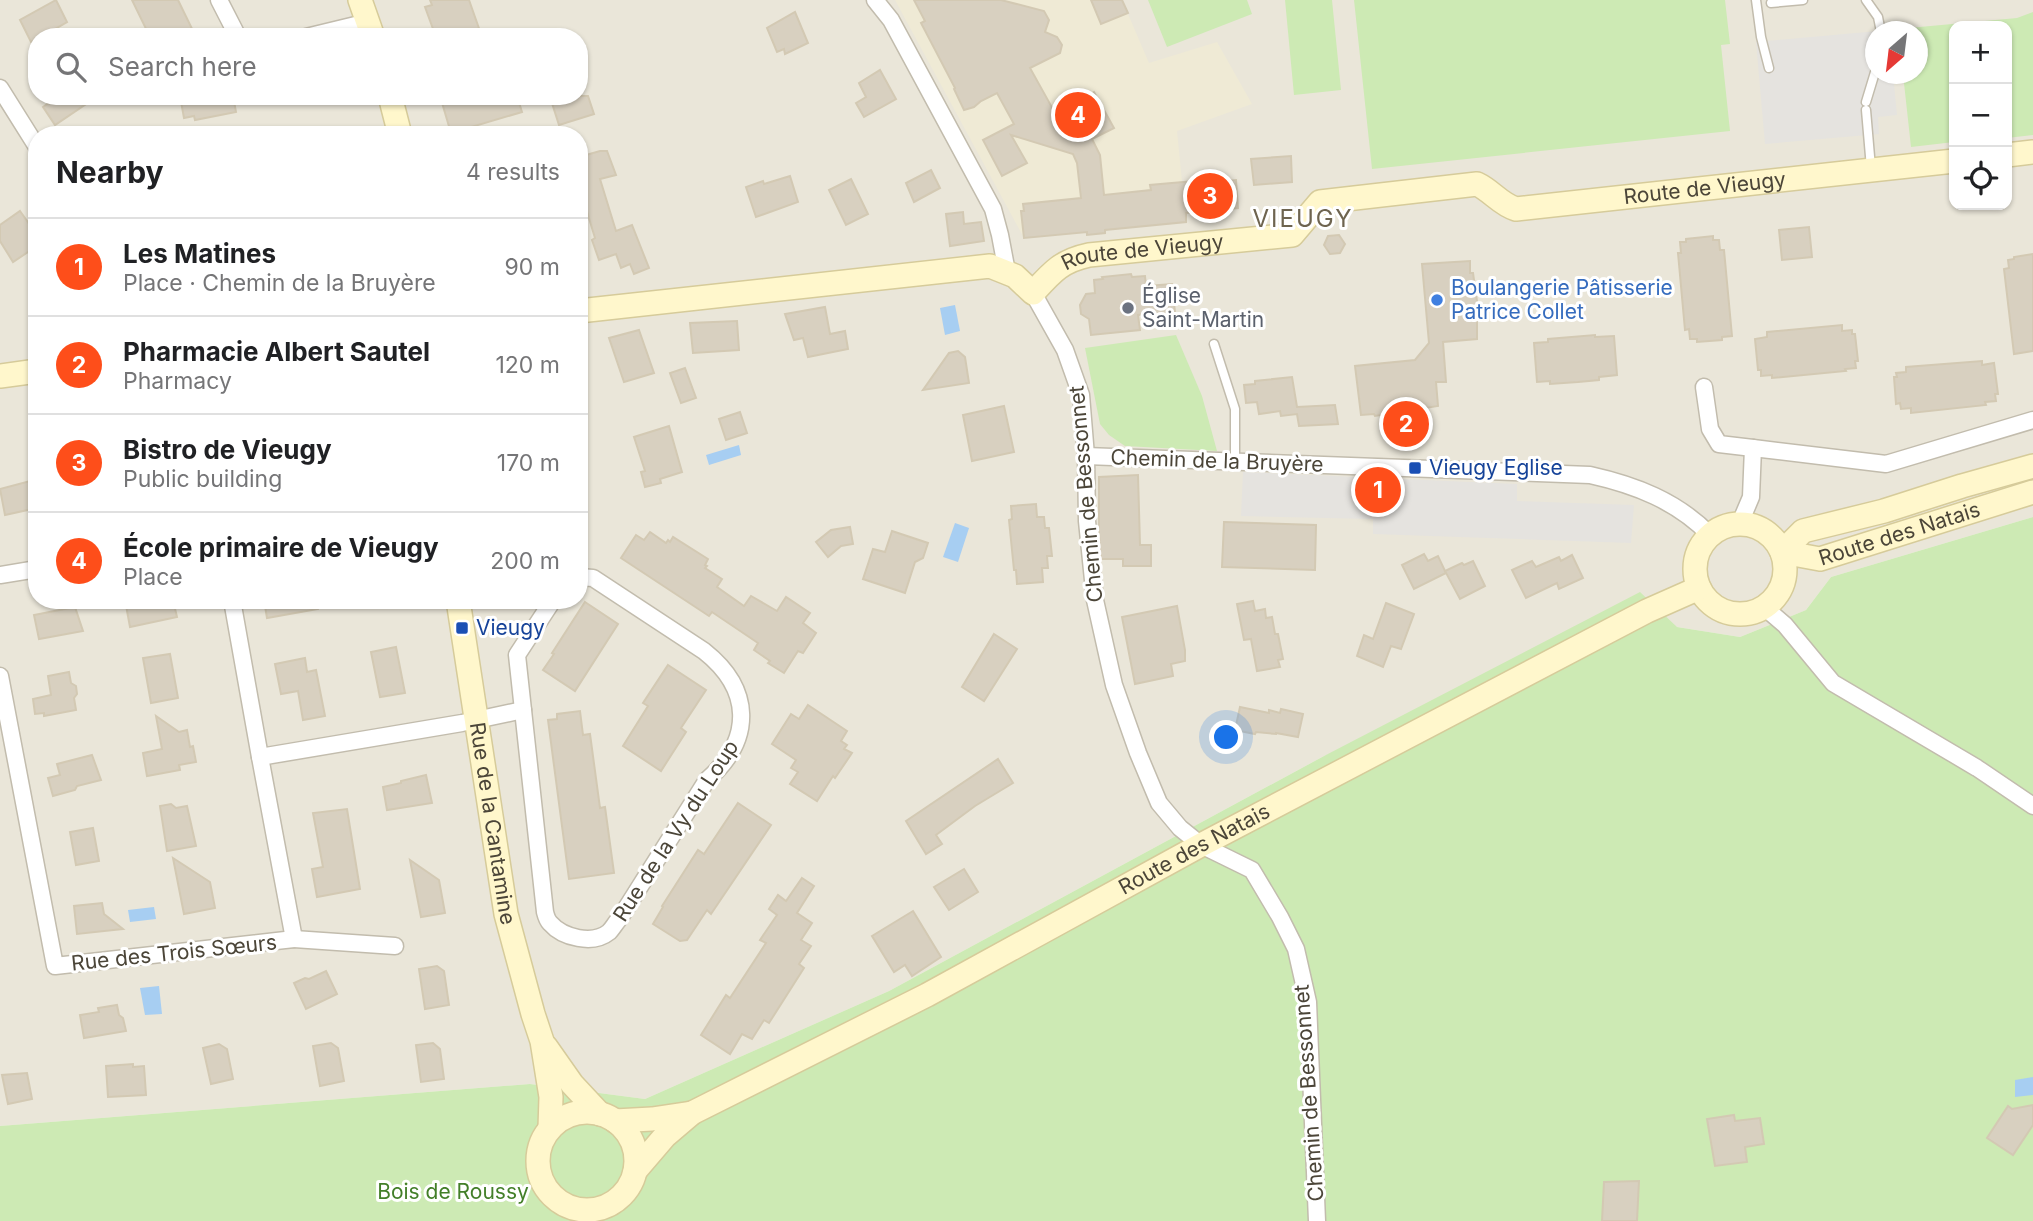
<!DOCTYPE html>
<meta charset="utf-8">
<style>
:root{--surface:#fff;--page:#f2f2f2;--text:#202124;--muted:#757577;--line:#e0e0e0;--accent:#fe4e1a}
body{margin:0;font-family:Inter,sans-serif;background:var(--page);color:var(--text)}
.controls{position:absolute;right:21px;top:21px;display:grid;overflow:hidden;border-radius:14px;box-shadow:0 2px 5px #0004}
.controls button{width:63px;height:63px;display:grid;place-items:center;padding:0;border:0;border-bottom:2px solid var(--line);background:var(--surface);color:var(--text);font:35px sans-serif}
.compass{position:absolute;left:1865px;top:21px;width:63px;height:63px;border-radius:50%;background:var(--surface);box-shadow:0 2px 5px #0004;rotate:208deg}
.you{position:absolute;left:1227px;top:738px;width:24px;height:24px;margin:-18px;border:5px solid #fff;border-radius:50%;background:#1a73e8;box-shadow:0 0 0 10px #1a73e833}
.badge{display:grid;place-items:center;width:46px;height:46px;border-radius:50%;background:var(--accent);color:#fff;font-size:23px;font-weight:700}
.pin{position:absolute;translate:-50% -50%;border:4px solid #fff;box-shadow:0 2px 7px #0006}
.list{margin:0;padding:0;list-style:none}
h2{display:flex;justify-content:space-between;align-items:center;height:91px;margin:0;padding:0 28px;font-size:30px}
h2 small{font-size:23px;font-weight:400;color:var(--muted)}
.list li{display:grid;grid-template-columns:46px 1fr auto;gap:21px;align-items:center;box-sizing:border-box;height:98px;padding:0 28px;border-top:2px solid var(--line)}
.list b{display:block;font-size:26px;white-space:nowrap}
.list p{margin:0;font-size:23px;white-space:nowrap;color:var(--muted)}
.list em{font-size:23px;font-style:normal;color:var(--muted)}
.icon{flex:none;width:38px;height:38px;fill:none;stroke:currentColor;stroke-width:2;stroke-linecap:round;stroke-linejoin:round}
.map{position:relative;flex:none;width:2033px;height:1221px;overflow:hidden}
.search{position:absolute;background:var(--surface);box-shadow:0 2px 5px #0004;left:28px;top:28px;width:560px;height:77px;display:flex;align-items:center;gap:18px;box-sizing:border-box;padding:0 24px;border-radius:28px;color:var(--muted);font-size:26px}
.panel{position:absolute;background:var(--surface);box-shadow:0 2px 5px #0004;left:28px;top:126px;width:560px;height:483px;border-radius:28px}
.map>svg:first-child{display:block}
.residential{fill:#eae6d9;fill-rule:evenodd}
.education{fill:#efead5}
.green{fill:#cdeab4}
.parking{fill:#e5e3df}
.water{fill:#a7cef2}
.building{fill:#d8d0c0;stroke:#d3c9b3;stroke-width:2}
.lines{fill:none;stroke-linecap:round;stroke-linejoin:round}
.lane-casing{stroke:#c2bcad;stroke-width:11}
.street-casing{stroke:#c2bcad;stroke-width:19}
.secondary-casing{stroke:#d6cb9a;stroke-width:26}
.lane{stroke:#fff;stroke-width:8}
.street{stroke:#fff;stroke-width:16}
.secondary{stroke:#fff7cc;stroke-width:23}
.shop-dot{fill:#3f7fe0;stroke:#fff;stroke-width:2.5}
.worship-dot{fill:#6b7280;stroke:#fff;stroke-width:2.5}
.transit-dot{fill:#1a4fb4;stroke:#fff;stroke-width:2.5}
.labels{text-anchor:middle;stroke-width:6;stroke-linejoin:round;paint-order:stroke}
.street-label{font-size:21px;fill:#4b4538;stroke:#fff}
.shop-label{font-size:21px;fill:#366cbe;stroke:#fff;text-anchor:start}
.worship-label{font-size:21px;fill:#5b616d;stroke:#fff;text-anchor:start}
.transit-label{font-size:21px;fill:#164399;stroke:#fff;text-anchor:start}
.park-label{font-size:21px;fill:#437f29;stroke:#fff}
.quarter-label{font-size:24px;letter-spacing:2px;fill:#6e644f;stroke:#fff}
</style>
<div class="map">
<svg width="2033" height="1221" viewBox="0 0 2033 1221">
<rect width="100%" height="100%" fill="#f6f3eb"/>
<path class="residential" d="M0 0H2033V517L1831 577 1806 610 1740 637 1677 627 1324 756 889 991 645 1099 530 1084 0 1126ZM1954 26H2007V205H1954ZM1876 32H1918V74H1876ZM37 37H579V96H37ZM37 135H579V600H37Z"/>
<polygon class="education" points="895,0 1122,0 1149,63 1217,42 1252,104 1177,131 1186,222 1024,238"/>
<g class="green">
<polygon points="1148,0 1247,0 1252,14 1167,47"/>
<polygon points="1285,0 1332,0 1341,90 1294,95"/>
<polygon points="1354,0 1725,0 1730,44 1721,45 1730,131 1372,169"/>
<polygon points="2033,12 2033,135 2007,138 2007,26 1954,26 1954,142 1911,147 1903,74 1918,74 1918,32 1899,31 1898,29 2017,18"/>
<polygon points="1176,335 1202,396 1217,451 1125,446 1109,435 1100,424 1085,348"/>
<polygon points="2033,517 2033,1221 0,1221 0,1126 530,1084 645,1099 889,991 1324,756 1640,592 1677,627 1740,637 1806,610 1831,577"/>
</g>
<g class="parking">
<polygon points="1889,30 1889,31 1876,32 1876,74 1893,74 1897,115 1878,117 1879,134 1765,144 1756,42"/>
<polygon points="1243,472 1517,484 1517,501 1634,505 1631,543 1373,534 1373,519 1241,516"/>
</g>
<g class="water">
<polygon points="955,305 960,331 945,335 940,308"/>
<polygon points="739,445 741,455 709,465 706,455"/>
<polygon points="955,523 969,528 958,562 943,557"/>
<polygon points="154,907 156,919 130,922 128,910"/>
<polygon points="159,986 162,1014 145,1015 140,988"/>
<polygon points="2033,1077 2033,1095 2015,1097 2015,1080"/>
</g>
<g class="building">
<polygon points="56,0 67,22 41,37 37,37 37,39 31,42 20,20"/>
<polygon points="132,0 178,0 196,37 150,37"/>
<polygon points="430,0 469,0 482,37 436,37 425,7 432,5"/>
<polygon points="914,0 1001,0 1044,11 1049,20 1045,32 1057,37 1062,45 1060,53 1030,68 1055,113 1094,92 1114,128 1092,139 1100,155 1104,195 1151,190 1150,185 1194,181 1195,184 1236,180 1238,208 1186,213 1186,222 1105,230 1105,233 1087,235 1087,232 1024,238 1021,211 1024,211 1023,204 1081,198 1077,163 1073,154 1011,135 1027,163 1002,176 983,140 1014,124 997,93 981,101 974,107 964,110 954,89 955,88 921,23 925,21"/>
<polygon points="1091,0 1122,0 1128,13 1101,24"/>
<polygon points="795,12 808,43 785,54 784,49 777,52 767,28"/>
<polygon points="880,70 896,99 864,117 856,103 866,97 859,83"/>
<polygon points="59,96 98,96 55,125 43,107"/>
<polygon points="180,96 233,96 236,112 195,120 194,116 184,118"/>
<polygon points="440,96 517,96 522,112 451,133"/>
<polygon points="562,96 588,96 594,114 559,125 551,100"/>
<polygon points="600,151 607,151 616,175 600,179 616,231 632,225 649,268 634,274 630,264 621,268 616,254 599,260 592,240 595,238 579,185 579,157"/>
<polygon points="1291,156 1292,182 1254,185 1251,159"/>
<polygon points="931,170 940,188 914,202 906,183"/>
<polygon points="790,176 798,202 756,217 746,187 763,181 764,184"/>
<polygon points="851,179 868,214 846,225 829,190"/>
<polygon points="20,211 37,235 37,246 13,262 0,241 0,225"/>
<polygon points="963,212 964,224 981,222 984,241 950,246 946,214"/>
<polygon points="1809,227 1812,257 1782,260 1779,230"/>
<polygon points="1339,235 1345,244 1340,253 1330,254 1324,245 1328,236"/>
<polygon points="1713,236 1713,240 1719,240 1720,250 1724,250 1732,336 1722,337 1722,340 1697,342 1697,339 1690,339 1689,329 1685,330 1678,253 1681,253 1680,242 1686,242 1686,239"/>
<polygon points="2033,254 2033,351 2014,354 2004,269 2009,268 2008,260 2014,259 2014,257"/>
<polygon points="1470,261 1470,273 1473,273 1477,301 1477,339 1443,342 1446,382 1436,382 1438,406 1375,416 1374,414 1361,415 1355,366 1415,360 1429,343 1422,264"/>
<polygon points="1131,274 1132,277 1145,276 1146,286 1172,284 1175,312 1138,315 1140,330 1091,335 1089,319 1081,314 1080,305 1086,294 1095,293 1094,280 1103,279 1102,277"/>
<polygon points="825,307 830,334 845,331 848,349 808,357 803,338 794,340 785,314"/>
<polygon points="737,321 739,350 693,353 690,323"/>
<polygon points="1842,325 1842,331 1852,330 1852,334 1855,334 1858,361 1855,361 1856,368 1845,369 1846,371 1772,378 1772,375 1761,376 1761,370 1758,370 1755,339 1767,337 1767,332"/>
<polygon points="639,330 654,373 624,382 609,338"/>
<polygon points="1595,335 1595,337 1614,336 1617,375 1599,377 1599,380 1578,382 1550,384 1550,381 1537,382 1534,343 1548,342 1548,339"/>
<polygon points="958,351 965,357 969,383 923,390 949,353"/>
<polygon points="1982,361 1982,365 1994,363 1998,394 1995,394 1996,401 1985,402 1986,405 1911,413 1911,408 1901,409 1900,403 1896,404 1894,377 1897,377 1896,373 1906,372 1906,367"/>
<polygon points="685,368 696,398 681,403 670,373"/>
<polygon points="1292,377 1297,407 1335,405 1338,424 1299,426 1297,414 1281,416 1280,411 1259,414 1257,402 1246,403 1244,385 1255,384 1255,381"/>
<polygon points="1004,406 1014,452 972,461 963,415"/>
<polygon points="740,412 747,433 726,440 719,419"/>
<polygon points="669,426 682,472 660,479 661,483 645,487 641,472 645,471 634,437"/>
<polygon points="1138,475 1140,545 1151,545 1151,566 1123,566 1123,559 1101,559 1099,535 1099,477"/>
<polygon points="34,480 37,503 32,509 5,515 0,489"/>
<polygon points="1036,504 1037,517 1044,517 1045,528 1049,528 1052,556 1047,556 1048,568 1042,568 1043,582 1017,584 1016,570 1014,570 1009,520 1012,519 1011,506"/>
<polygon points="1224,522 1316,525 1315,570 1222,567"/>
<polygon points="850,527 853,544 841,546 828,557 816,542 831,530"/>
<polygon points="892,531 928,543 923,558 915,562 905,593 863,579 873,549 885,552"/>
<polygon points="650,532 666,543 668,540 670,542 673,537 708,559 705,565 707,566 705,568 722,579 717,587 744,606 751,596 777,611 786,597 810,613 803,623 816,633 803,653 798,651 784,673 768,663 770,661 754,650 758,643 712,612 709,616 621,558 636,535 644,540"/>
<polygon points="1424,554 1428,561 1438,556 1446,573 1414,589 1402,565"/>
<polygon points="1572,555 1583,578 1559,589 1557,583 1526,598 1512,570 1532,561 1536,567 1559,557 1561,561"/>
<polygon points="1473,561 1485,586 1460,599 1445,571 1462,563 1464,565"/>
<polygon points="125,600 173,600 177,617 130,627"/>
<polygon points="264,600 317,600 318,609 267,618"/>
<polygon points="1253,601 1255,611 1265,609 1266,618 1272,617 1275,634 1278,634 1283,659 1278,660 1280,667 1257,671 1251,639 1244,640 1237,604"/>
<polygon points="585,602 618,624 575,691 543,670 554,654 552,653"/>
<polygon points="1386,603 1414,614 1401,649 1391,646 1383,667 1357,656 1364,635 1373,639"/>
<polygon points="1177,606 1185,650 1185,661 1171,664 1173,676 1135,684 1122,617"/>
<polygon points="75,607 83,631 39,639 34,615"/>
<polygon points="994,634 1017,649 984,701 962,687"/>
<polygon points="396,647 405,693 380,697 371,652"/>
<polygon points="170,654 178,698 151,703 143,658"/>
<polygon points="305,658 307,672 316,670 325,716 303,720 298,691 281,694 275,664"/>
<polygon points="668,665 706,690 681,728 686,732 661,771 623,746 648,706 643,703"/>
<polygon points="69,672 71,683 76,686 77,694 74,698 76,710 44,716 44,713 35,714 33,699 51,695 48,676"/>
<polygon points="808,705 847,731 841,741 847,745 844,749 852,753 835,778 833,776 817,801 790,784 798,772 791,768 796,760 772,744 791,714 799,719"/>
<polygon points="1240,707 1269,713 1269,710 1280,713 1281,709 1303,714 1298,737 1276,733 1276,734 1256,732 1255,734 1235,730"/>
<polygon points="580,711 583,735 590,734 600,808 605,807 614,873 569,879 548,720 557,719 557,714"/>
<polygon points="156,716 179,732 187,730 190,747 193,746 196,762 179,765 180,770 147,776 143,753 162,749"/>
<polygon points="92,755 101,780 77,786 75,790 53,796 48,778 60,775 57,764"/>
<polygon points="998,759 1013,783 975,806 936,835 942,844 926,854 906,821"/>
<polygon points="426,775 432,803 387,810 383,787 401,783 401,781"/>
<polygon points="738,803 771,825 711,914 707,910 687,940 680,941 653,924 663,907 662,906 698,850 704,854"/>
<polygon points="171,804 176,808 187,806 196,846 167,851 160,806"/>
<polygon points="347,809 360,889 317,897 312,869 323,867 313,813"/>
<polygon points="93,828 99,861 76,865 70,832"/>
<polygon points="173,858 210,882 215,908 184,914"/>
<polygon points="410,860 439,880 445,913 421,917"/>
<polygon points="964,869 978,892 949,910 934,887"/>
<polygon points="802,878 814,886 797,913 812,923 801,940 811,946 799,964 804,968 769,1023 764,1020 752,1039 742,1034 730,1054 701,1035 726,995 730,998 766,943 760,940 777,915 769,909 778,895 786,901"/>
<polygon points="102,903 104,914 123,929 77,934 74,906"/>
<polygon points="913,911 941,957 912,976 905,965 894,972 872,936"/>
<polygon points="437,966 444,971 449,1005 425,1009 419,969"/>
<polygon points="326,971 337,994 306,1009 294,983 305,978 309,979"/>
<polygon points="117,1005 119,1015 123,1018 126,1031 84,1038 80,1015 99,1012 98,1008"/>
<polygon points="331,1043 338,1048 344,1081 320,1086 313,1046"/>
<polygon points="433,1043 440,1049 444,1079 421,1082 416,1045"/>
<polygon points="219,1044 227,1049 233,1079 211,1084 203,1048"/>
<polygon points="133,1064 133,1067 144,1066 146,1095 108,1097 106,1066"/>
<polygon points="27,1073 32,1099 8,1104 2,1075"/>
<polygon points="2033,1105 2033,1125 2013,1155 1987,1138 2008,1106 2012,1109"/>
<polygon points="1734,1115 1735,1121 1760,1118 1764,1144 1745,1147 1747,1162 1715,1166 1707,1119"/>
<polygon points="1639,1181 1637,1221 1602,1221 1604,1182"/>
</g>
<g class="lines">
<defs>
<g id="lane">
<polyline points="1756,0 1761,37 1769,68"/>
<polyline points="1866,0 1878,17 1881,32"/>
<polyline points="1771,3 1803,0"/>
<polyline points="1866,102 1876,69"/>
<polyline points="1866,110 1871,168"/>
<polyline points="1214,344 1235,409 1235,461"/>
</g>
<g id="street">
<polyline points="219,0 238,37"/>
<polyline points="875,0 891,20 993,209 1000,235 1007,272"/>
<polyline points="306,37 368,22"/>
<polyline points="0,88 37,147"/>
<polyline points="1033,293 1065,350 1081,395 1086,456 1087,521 1095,600 1114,685 1138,753 1159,803 1180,828 1201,845 1252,870 1280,917 1296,949 1308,1002 1317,1221"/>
<polyline points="1704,387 1710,429 1719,444 1753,448"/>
<path d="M1086 456 1590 475C1635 485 1677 501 1710 535"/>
<polyline points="1740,523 1751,497 1753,448 1886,464 2033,420"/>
<polyline points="0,575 37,569"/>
<polyline points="232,600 260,757 462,723 523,710"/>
<path d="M553 600 517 655 545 912C546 916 547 920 550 923 563 938 593 945 609 932 613 928 616 922 620 918L707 780C754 739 752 689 704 651L593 578 579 577"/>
<polyline points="1764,607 1785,625 1833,683 1977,768 2033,806"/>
<polyline points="0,676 55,966 294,939 260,757"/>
<polyline points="294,939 395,946"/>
</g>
<g id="secondary">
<polyline points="360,0 373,37"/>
<polyline points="390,96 400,135"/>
<polyline points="2007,155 2033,152"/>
<path id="s1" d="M579 311 990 266 1015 276 1033 293C1052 272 1061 261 1089 255L1292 235 1320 202 1477 184C1492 191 1500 204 1516 209L1954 161"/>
<polyline points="0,376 37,371"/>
<circle cx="1740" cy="569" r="45"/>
<polyline points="1782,552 1803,531 1884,511 1962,486 2033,466"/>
<path id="s2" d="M1782 552 1820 559 2033 492"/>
<path id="s3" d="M458 600 506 914 533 1014 542 1041 551 1097 550 1128"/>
<polyline points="546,1047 572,1084 600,1114"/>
<circle cx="587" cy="1161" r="49"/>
<polyline points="615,1121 652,1119 692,1113"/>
<path id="s4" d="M635 1171 665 1136 692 1113 927 995 1201 845 1647 611 1699 588"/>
</g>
</defs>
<use href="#lane" class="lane-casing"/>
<use href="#street" class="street-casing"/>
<use href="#secondary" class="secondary-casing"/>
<use href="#lane" class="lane"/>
<use href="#street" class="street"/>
<use href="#secondary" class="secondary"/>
</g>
<circle class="shop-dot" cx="1437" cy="300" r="7"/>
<circle class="worship-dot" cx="1128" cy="308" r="7"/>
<g class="transit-dot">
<rect x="1408" y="461" width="14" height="14" rx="3.5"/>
<rect x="455" y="621" width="14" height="14" rx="3.5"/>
</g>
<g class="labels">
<g class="street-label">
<text dy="7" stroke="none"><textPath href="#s1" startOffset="1176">Route de Vieugy</textPath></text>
<text dy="7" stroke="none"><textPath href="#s1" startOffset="588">Route de Vieugy</textPath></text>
<text transform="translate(1217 461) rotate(2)" y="7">Chemin de la Bruyère</text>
<text transform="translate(1086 494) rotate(-95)" y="7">Chemin de Bessonnet</text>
<text dy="7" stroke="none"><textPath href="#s2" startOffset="122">Route des Natais</textPath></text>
<text dy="7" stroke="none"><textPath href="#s3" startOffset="226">Rue de la Cantamine</textPath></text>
<text transform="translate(676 831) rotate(-57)" y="7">Rue de la Vy du Loup</text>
<text dy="7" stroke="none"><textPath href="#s4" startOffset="649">Route des Natais</textPath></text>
<text transform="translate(174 953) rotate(-6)" y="7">Rue des Trois Sœurs</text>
<text transform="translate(1309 1093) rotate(-94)" y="7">Chemin de Bessonnet</text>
</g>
<g class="shop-label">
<text x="1451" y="295">Boulangerie Pâtisserie<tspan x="1451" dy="24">Patrice Collet</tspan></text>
</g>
<g class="worship-label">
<text x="1142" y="303">Église<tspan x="1142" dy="24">Saint-Martin</tspan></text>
</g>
<g class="transit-label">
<text x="1429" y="475">Vieugy Eglise</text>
<text x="476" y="635">Vieugy</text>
</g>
<g class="park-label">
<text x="453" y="1199">Bois de Roussy</text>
</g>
<g class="quarter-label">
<text x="1303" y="227">VIEUGY</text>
</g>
</g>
</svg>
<div class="controls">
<button>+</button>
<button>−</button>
<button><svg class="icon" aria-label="locate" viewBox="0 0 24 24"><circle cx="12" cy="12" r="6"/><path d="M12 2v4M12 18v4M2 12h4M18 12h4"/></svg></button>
</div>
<svg class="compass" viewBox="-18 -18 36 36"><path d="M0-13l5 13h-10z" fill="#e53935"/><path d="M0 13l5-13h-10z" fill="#757577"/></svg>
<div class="you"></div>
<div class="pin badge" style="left:1378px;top:490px">1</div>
<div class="pin badge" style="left:1406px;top:424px">2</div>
<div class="pin badge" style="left:1210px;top:196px">3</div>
<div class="pin badge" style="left:1078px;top:115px">4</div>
<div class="search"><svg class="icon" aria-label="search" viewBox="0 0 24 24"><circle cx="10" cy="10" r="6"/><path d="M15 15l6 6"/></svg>Search here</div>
<section class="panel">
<h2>Nearby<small>4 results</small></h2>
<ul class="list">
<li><span class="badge">1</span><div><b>Les Matines</b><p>Place · Chemin de la Bruyère</p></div><em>90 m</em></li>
<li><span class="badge">2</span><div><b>Pharmacie Albert Sautel</b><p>Pharmacy</p></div><em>120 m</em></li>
<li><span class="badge">3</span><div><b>Bistro de Vieugy</b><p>Public building</p></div><em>170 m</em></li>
<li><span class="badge">4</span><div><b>École primaire de Vieugy</b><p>Place</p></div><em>200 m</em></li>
</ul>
</section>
</div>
